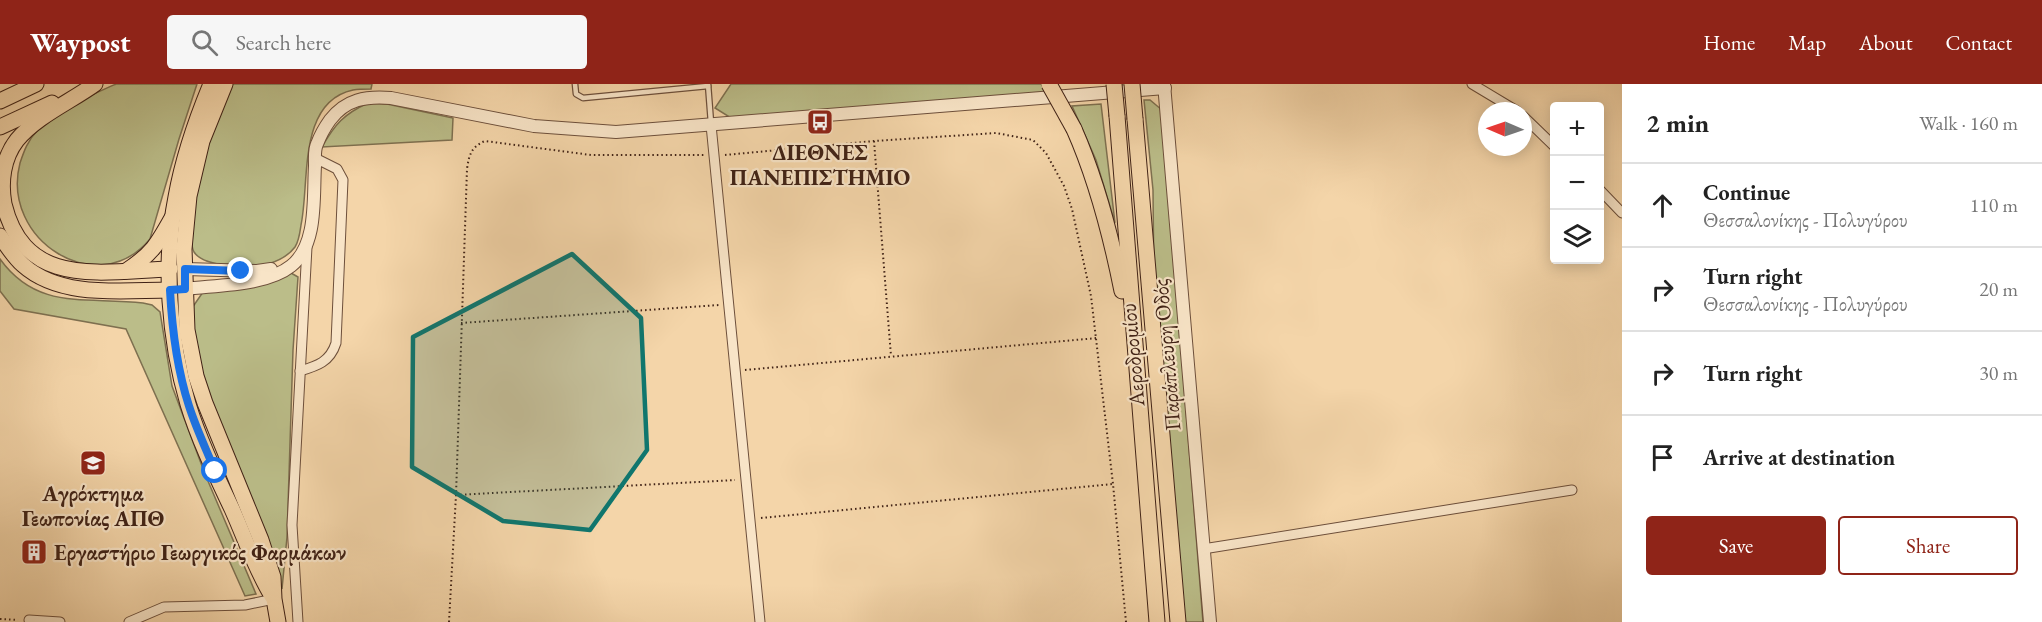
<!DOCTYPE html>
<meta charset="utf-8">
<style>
:root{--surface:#fff;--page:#f6f6f6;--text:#222;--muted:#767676;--line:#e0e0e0;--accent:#8f2418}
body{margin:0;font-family:"EB Garamond",serif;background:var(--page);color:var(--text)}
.controls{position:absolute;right:18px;top:18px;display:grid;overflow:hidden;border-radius:6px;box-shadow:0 3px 15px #0003}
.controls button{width:54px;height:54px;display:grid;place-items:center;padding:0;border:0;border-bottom:2px solid var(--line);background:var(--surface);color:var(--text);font:30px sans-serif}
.compass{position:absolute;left:1478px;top:18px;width:54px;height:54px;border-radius:50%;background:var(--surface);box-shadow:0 3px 15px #0003;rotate:272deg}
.stop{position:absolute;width:18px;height:18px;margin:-14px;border:4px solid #1a73e8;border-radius:50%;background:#fff}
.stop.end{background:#1a73e8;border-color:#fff;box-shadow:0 2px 6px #0008}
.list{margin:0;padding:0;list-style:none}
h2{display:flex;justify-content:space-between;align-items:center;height:78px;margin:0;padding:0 24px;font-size:26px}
h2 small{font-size:20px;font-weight:400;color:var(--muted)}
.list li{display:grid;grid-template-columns:39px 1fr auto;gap:18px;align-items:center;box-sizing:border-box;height:84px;padding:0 24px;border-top:2px solid var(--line)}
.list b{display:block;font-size:22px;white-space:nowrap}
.list p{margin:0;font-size:20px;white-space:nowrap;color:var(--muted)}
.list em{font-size:20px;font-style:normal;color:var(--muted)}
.actions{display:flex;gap:12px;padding:18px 24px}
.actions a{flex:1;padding:14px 0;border:2px solid var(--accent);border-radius:6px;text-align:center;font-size:21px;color:var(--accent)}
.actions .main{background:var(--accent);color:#fff}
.icon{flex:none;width:33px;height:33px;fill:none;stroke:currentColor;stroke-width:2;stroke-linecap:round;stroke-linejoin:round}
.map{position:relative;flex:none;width:1622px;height:538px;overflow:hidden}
header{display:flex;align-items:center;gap:36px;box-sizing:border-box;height:84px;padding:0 30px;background:var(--accent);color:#fff}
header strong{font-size:28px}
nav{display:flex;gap:33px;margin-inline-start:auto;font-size:21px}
.search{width:420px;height:54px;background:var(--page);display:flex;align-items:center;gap:15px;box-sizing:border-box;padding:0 21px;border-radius:6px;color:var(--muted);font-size:22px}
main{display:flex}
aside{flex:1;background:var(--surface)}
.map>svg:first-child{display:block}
.green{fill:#bbbd89;stroke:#7e7050;stroke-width:1.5}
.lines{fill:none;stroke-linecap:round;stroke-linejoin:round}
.service-casing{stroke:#6d4f3b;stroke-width:7}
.minor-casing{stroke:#6d4f3b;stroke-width:11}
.tertiary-casing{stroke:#6d4f3b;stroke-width:14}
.primary-casing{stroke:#402216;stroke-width:17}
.trunk-casing{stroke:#402216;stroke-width:17}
.path{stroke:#402216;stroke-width:2;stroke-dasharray:1.5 3;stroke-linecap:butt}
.service{stroke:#f8e4c7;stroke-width:4.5}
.minor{stroke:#f8e4c7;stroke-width:9}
.tertiary{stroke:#f8e4c7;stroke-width:12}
.primary{stroke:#f4d5a9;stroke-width:15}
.trunk{stroke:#f4d5a9;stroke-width:15}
.trunk-bridge-casing{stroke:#402216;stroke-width:17;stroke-linecap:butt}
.trunk-bridge{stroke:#f4d5a9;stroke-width:15}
.route{stroke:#1a73e8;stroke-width:8}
.marked{fill:#0f766e;fill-opacity:0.2;stroke:#0f766e;stroke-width:4.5;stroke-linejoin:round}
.labels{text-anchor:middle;stroke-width:4.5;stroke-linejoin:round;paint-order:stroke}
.poi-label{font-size:22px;font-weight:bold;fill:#402216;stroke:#f8e4c7}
.street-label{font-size:22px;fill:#402216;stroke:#f8e4c7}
</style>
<header>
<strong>Waypost</strong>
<div class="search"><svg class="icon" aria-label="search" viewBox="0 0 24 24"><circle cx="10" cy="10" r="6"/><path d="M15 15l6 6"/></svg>Search here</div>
<nav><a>Home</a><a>Map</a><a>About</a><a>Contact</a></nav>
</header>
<main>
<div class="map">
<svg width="1622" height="538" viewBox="0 0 1622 538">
<rect width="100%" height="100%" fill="#f4d5a9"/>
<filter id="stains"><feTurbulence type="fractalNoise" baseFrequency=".00333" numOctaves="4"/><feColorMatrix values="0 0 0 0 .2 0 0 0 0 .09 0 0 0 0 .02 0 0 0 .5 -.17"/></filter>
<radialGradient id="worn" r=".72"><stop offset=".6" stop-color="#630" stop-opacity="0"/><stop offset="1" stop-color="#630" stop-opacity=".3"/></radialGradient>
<g class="green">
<path d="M116 0H197L179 55 150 155C98 218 0 156 20 79 24 67 28 56 37 47 59 25 89 12 116 0Z"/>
<path d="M229 0H372L371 5C366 5 359 5 353 6 297 18 310 99 301 141 300 148 299 157 295 163 289 171 278 177 268 180 252 184 204 184 194 168 186 154 198 90 202 73 208 48 220 24 229 0Z"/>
<polygon points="731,0 1041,0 1048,10 731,34 715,24"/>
<polygon points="1144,16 1150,16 1162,26 1203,538 1185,538 1154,209 1153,106"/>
<path d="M368 19 387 20 453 34 452 56 322 63C335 40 344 30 368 19Z"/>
<polygon points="1101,20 1115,139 1096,76 1072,22"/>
<path d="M0 175C38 228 88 212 143 219L152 221 160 228 172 302 205 390 256 510 245 512 126 245 14 225 0 207Z"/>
<polygon points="291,189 298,193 293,266 287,453 282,505 273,471 206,307 193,243 192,224 203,208 267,199"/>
</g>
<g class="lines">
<defs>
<g id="service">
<polyline points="575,0 576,10 583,14 708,2"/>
<polyline points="708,0 711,39"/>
</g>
<g id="minor">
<polyline points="1472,0 1517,27"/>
<polyline points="1523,32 1554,62"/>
<polyline points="711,41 760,538"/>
<polyline points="1600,106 1622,129"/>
<path d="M300 287C317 282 330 278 336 259L343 96 337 85 315 74"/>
<polyline points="1203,465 1572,406"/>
<polyline points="29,536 60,538"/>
<polyline points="129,538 164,523 245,521 274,515"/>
<polyline points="298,538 292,441 307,163"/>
</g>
<g id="tertiary">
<polyline points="1164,0 1210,538"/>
<polyline points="185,185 257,187 271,185"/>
<path d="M185 205C216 201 266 202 291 182 318 161 313 113 315 82 315 75 314 66 317 60 320 52 325 43 330 36 346 15 366 12 391 14L534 42 616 48 1165 4"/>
</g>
<g id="primary">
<path d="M211 0C196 36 183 74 176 113 163 178 169 256 188 320 199 356 216 391 232 425 245 454 255 484 272 512"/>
<polyline points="225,0 202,57 189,112 184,165 187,246 196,292 205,319 261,456 273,493 274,515 278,538"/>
</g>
<g id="trunk">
<path d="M95 0C70 18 37 32 17 56 3 74 0 98 4 120 25 206 102 187 170 185"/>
<polyline points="0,17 36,0"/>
<polyline points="1117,32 1157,538"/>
<polyline points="1135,35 1178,538"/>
<polyline points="0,43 52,19"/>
<path d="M1074 45C1097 97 1111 152 1122 207"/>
<path d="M0 152C7 162 14 173 23 181 61 215 123 206 170 206"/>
<path d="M126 187C152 170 157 161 172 134"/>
</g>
</defs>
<use href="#service" class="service-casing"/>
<use href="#minor" class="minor-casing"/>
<use href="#tertiary" class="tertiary-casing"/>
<use href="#primary" class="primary-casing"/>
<use href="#trunk" class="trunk-casing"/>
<g class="path">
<polyline points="874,57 891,272"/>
<polyline points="725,71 874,57 996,49 1033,56 1046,69 1064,102 1072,125 1091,212 1113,400 1126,538"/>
<polyline points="461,239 719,221"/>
<polyline points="745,286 1097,254"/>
<polyline points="456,411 735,396"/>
<polyline points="761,434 1113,400"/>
<polyline points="0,535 18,536"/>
<path d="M449 538 456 411 467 85C469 71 471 63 485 57L591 71H705"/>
</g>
<use href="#service" class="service"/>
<use href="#minor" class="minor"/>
<use href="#tertiary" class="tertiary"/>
<use href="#primary" class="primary"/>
<use href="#trunk" class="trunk"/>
<defs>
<g id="trunk-bridge">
<polyline points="1049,0 1074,45"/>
<polyline points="1114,0 1117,32"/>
<polyline points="1132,0 1135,35"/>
</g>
</defs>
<use href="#trunk-bridge" class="trunk-bridge-casing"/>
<use href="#trunk-bridge" class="trunk-bridge"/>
</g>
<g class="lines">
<path class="route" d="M215 387C206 365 196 344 189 322 177 285 172 245 170 206L185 205V185L241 187"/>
</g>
<path class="marked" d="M572 170 641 234 647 366 590 446 503 437 412 383 413 253Z"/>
<defs>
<symbol id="bus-square" viewBox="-11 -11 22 22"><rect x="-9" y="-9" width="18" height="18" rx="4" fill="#8f2418" stroke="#f8e4c7"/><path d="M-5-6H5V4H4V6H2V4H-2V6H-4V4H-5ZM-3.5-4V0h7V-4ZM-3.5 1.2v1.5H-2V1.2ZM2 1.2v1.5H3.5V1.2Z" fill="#fff"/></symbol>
<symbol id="university-square" viewBox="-11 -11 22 22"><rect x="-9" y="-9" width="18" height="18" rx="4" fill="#8f2418" stroke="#f8e4c7"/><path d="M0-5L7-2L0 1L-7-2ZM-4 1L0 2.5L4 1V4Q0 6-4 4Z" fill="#fff"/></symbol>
<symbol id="building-square" viewBox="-11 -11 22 22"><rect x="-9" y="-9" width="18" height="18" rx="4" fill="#8f2418" stroke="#f8e4c7"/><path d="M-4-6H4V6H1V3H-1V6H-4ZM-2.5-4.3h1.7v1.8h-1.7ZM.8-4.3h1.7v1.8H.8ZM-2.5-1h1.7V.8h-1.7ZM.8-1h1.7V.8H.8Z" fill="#fff"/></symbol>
</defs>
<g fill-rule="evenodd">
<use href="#bus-square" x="805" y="23" width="30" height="30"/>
<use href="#university-square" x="78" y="364" width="30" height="30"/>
<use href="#building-square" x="19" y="453" width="30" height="30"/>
</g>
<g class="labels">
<g class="poi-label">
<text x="820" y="76">ΔΙΕΘΝΕΣ<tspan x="820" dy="25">ΠΑΝΕΠΙΣΤΗΜΙΟ</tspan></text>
<text x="93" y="417">Αγρόκτημα<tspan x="93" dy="25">Γεωπονίας ΑΠΘ</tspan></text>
<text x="54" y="476" text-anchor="start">Εργαστήριο Γεωργικός Φαρμάκων</text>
</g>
<g class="street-label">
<text transform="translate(1132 271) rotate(-95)" y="8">Αεροδρομίου</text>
<text transform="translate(1166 271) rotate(-95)" y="8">Παράπλευρη Οδός</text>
</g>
</g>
<rect width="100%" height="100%" filter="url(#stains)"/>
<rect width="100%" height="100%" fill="url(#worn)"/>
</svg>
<div class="controls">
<button>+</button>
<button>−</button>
<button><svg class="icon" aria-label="layers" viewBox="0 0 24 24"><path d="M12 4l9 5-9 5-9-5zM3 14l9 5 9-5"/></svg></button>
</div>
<svg class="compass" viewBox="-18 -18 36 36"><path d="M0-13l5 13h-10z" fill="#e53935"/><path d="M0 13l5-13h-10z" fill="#767676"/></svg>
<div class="stop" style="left:215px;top:387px"></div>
<div class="stop end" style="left:241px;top:187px"></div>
</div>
<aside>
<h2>2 min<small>Walk · 160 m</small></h2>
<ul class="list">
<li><svg class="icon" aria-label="ahead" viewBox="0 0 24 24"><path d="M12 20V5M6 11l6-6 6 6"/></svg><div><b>Continue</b><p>Θεσσαλονίκης - Πολυγύρου</p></div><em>110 m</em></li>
<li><svg class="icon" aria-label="right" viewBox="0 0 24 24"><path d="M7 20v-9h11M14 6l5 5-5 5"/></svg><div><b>Turn right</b><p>Θεσσαλονίκης - Πολυγύρου</p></div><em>20 m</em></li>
<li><svg class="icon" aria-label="right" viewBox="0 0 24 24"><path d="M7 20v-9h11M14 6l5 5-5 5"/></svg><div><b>Turn right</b></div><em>30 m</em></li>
<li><svg class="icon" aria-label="arrive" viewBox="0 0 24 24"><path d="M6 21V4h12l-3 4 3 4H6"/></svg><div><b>Arrive at destination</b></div></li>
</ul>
<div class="actions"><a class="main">Save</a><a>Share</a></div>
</aside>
</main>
